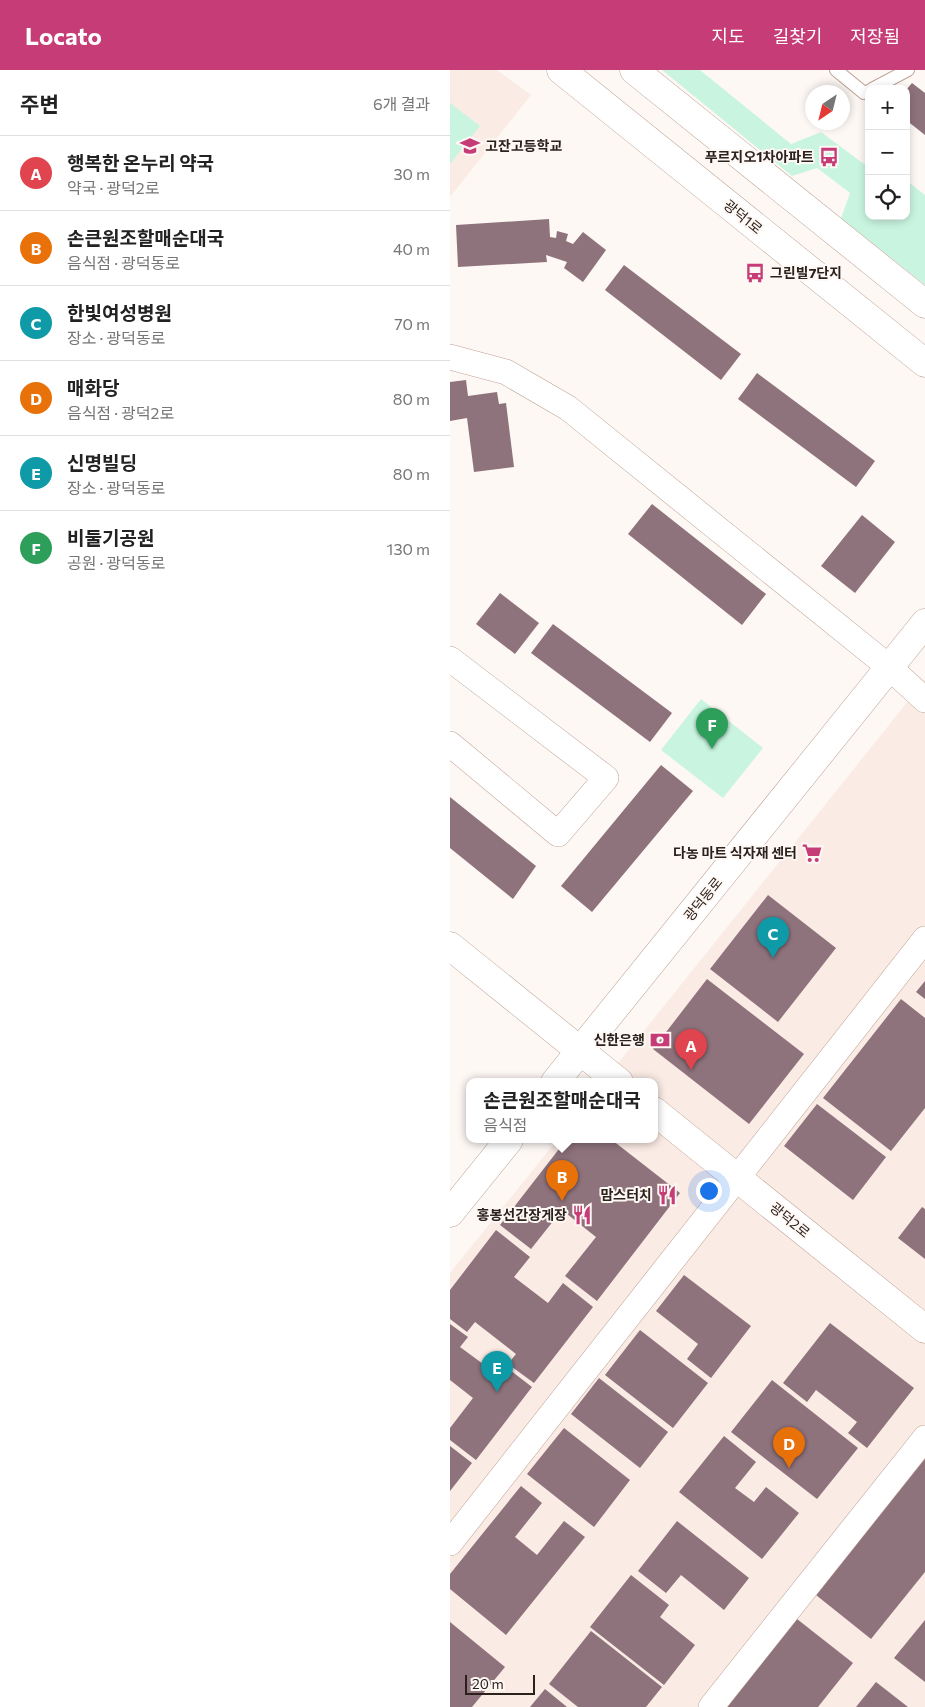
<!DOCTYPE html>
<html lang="ko">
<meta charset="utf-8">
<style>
:root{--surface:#fff;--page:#f6f6f6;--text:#222;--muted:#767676;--line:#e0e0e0;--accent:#c53c77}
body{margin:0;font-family:Commissioner,"Noto Sans KR",sans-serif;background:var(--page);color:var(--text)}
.controls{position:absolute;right:15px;top:15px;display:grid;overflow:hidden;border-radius:10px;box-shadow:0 2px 8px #0003}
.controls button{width:45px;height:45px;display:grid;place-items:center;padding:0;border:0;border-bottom:1px solid var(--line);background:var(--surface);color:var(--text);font:25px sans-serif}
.compass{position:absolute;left:355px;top:15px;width:45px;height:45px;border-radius:50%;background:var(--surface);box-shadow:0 2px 8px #0003;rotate:215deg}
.scale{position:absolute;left:15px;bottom:12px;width:70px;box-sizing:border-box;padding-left:5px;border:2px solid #2c221d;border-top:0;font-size:14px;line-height:18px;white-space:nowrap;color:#2c221d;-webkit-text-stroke:4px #fef8f5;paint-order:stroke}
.you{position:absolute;left:258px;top:1120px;width:18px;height:18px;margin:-12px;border:4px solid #fff;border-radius:50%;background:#1a73e8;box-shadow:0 0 0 8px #1a73e833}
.badge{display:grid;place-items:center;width:32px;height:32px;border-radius:50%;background:var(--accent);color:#fff;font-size:16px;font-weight:700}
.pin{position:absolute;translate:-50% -41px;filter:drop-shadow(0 1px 2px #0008)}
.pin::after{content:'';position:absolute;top:26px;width:18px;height:15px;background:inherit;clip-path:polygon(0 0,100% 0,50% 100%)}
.popup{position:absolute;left:16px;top:1008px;width:192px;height:65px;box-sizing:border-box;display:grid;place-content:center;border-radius:10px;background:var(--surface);filter:drop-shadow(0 1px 4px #0005);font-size:16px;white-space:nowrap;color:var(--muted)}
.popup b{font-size:19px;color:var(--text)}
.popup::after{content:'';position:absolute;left:50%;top:100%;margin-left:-10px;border:10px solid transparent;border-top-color:var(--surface)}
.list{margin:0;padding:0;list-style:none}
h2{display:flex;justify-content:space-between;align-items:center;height:65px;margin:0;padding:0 20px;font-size:21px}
h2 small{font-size:16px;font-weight:400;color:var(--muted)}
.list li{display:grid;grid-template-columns:32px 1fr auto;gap:15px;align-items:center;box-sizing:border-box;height:75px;padding:0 20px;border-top:1px solid var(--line)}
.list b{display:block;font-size:19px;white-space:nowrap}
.list p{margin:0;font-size:16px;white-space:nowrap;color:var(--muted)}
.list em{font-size:16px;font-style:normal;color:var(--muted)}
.icon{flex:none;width:28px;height:28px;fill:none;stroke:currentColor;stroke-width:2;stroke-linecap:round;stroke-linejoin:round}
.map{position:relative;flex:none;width:475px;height:1637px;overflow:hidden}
header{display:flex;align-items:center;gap:30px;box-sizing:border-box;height:70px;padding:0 25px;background:var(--accent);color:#fff}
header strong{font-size:24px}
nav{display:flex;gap:28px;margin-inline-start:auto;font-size:18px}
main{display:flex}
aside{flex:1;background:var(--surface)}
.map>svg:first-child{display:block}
.built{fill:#faebe4}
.green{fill:#c9f5e0}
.building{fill:#8e727c}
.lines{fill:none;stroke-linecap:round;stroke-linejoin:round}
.lane-casing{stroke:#bea295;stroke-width:14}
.street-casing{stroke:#bea295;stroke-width:26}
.secondary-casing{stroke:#bea295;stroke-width:29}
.lane{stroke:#fff;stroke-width:12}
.street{stroke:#fff;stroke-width:25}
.secondary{stroke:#fff;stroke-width:28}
.labels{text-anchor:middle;stroke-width:4;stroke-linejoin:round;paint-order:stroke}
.poi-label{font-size:14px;font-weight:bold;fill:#2c221d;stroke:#fef8f5;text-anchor:end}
.street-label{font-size:14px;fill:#2c221d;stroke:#fef8f5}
</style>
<header>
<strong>Locato</strong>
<nav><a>지도</a><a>길찾기</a><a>저장됨</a></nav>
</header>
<main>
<aside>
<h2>주변<small>6개 결과</small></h2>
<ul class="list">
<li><span class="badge" style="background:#e0444e">A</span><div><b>행복한 온누리 약국</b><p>약국 · 광덕2로</p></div><em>30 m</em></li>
<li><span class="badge" style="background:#e8710a">B</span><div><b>손큰원조할매순대국</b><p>음식점 · 광덕동로</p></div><em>40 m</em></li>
<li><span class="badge" style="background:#0f9aa8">C</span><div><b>한빛여성병원</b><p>장소 · 광덕동로</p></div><em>70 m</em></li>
<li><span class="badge" style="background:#e8710a">D</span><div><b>매화당</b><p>음식점 · 광덕2로</p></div><em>80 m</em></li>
<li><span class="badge" style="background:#0f9aa8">E</span><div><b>신명빌딩</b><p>장소 · 광덕동로</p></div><em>80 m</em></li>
<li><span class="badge" style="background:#2e9e5b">F</span><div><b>비둘기공원</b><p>공원 · 광덕동로</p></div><em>130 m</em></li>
</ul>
</aside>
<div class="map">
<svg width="475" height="1637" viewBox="0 0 475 1637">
<rect width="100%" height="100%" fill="#fef8f5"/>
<g class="built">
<polygon points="0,0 47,0 81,25 0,127"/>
<polygon points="475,610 475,1637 0,1637 0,1203 107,1070 204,1070 204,1012 153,1012"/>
</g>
<g class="green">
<polygon points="212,0 250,0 341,74 371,62 414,94 419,93 419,146 456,146 456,110 475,125 475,215 391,148 400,123 367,98 342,106"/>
<polygon points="0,33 30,56 0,94"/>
<polygon points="251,629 313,678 273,728 211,680"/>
</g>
<g class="building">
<polygon points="462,13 475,23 475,65 456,50 456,20"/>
<polygon points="99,149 100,167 106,168 107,161 118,164 116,171 123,174 133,162 156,180 133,212 114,198 117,192 96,185 97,192 8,197 6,155"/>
<polygon points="174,195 291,284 271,310 155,220"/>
<polygon points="307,303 425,391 406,417 288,329"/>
<polygon points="16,310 18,326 47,322 49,334 56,333 64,397 24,402 17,348 0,351 0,312"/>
<polygon points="202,434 316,524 292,555 178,464"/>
<polygon points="412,445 445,472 405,523 371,496"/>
<polygon points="50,523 89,553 65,584 26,554"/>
<polygon points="103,554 222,643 200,672 81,583"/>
<polygon points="211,695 243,721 142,842 111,816"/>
<polygon points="0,727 86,796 63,829 0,778"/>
<polygon points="318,825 386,878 328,952 260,899"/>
<polygon points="257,909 354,984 299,1054 203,979"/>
<polygon points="475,911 475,929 466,922"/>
<polygon points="451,929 475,948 475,1038 441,1081 373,1028"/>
<polygon points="367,1034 436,1087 403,1130 334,1076"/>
<polygon points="116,1070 162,1070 230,1123 147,1231 115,1206 146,1167 112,1140 81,1179 50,1155"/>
<polygon points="472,1137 475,1139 475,1189 448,1168"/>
<polygon points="46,1160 80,1187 64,1207 98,1233 113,1213 143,1237 84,1313 58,1294 66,1284 25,1252 17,1262 0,1249 0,1220"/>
<polygon points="234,1205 301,1256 261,1308 237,1289 248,1274 206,1241"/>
<polygon points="380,1253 464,1318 417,1378 398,1363 407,1352 366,1320 357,1332 333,1313"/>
<polygon points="0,1254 18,1267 10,1277 44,1302 51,1293 82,1317 26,1390 0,1370 0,1358 23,1328 0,1310"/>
<polygon points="190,1260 258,1313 223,1358 155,1305"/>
<polygon points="149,1308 218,1362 190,1398 121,1344"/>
<polygon points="322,1310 408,1378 367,1429 281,1362"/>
<polygon points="114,1358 180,1410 144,1457 77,1404"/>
<polygon points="274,1366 306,1392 285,1418 304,1432 316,1417 349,1443 312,1489 229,1422"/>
<polygon points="0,1376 22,1393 0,1421"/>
<polygon points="475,1388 475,1502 421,1569 366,1525"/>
<polygon points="71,1416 92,1433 65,1467 87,1485 114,1451 135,1467 56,1565 0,1519 0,1504"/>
<polygon points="227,1451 299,1508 274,1540 231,1505 216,1523 188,1501"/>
<polygon points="181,1505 219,1535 210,1547 245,1575 214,1615 140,1557"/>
<polygon points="347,1549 403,1593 368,1637 277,1637"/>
<polygon points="475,1550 475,1612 444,1588"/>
<polygon points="0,1552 55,1597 22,1637 0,1637"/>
<polygon points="141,1561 212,1617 196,1637 128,1637 99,1614"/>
<polygon points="426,1612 458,1637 406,1637"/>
<polygon points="95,1619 117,1637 80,1637"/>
</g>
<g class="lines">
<defs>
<g id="lane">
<polyline points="386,0 414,23 419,21"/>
<polyline points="422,19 458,0"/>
</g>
<g id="street">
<polyline points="0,287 56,302 118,338 439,597 475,630"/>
<polyline points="0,589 156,708 108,764 0,674"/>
<polyline points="0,1473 475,869"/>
<polyline points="261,1637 475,1368"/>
</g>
<g id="secondary">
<polyline points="111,0 475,293"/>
<polyline points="184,0 475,234"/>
<polyline points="0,876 169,1012"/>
<polyline points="105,1012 475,553"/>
<polyline points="204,1041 475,1259"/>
<polyline points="0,1143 59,1070"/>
</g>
</defs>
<use href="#lane" class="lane-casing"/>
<use href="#street" class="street-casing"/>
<use href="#secondary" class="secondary-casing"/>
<use href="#lane" class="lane"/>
<use href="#street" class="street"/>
<use href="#secondary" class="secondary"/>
</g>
<defs>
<symbol id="school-bare" viewBox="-9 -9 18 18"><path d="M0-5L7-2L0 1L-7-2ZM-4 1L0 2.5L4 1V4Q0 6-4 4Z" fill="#c53c77" stroke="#fef8f5" stroke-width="2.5" paint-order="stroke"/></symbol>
<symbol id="bus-bare" viewBox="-9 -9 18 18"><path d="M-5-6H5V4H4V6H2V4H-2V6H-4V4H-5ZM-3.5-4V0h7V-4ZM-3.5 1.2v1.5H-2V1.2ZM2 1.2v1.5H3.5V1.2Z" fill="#c53c77" stroke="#fef8f5" stroke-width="2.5" paint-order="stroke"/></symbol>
<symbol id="supermarket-bare" viewBox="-9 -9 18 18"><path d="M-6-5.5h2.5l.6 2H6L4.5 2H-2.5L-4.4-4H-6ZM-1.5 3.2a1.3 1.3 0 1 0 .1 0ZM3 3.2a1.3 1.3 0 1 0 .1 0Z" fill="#c53c77" stroke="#fef8f5" stroke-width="2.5" paint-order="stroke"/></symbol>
<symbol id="bank-bare" viewBox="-9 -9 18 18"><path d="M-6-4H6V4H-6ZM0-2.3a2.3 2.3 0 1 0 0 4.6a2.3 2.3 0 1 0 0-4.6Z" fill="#c53c77" stroke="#fef8f5" stroke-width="2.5" paint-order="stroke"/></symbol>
<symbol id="restaurant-bare" viewBox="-9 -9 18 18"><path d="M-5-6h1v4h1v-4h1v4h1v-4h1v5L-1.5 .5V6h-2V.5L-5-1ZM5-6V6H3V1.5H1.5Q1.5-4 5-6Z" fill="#c53c77" stroke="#fef8f5" stroke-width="2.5" paint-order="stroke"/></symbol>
</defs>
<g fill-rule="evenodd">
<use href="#school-bare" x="6" y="62" width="28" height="28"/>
<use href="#bus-bare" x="365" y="73" width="28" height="28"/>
<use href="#bus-bare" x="291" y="189" width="28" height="28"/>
<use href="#supermarket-bare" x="348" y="769" width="28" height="28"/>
<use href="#bank-bare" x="196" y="956" width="28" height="28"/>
<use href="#restaurant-bare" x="203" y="1111" width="28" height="28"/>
<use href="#restaurant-bare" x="118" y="1131" width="28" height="28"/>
</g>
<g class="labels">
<g class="poi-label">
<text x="35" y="81" text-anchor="start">고잔고등학교</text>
<text x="364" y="92">푸르지오1차아파트</text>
<text x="320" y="208" text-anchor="start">그린빌7단지</text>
<text x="347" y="788">다농 마트 식자재 센터</text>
<text x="195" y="975">신한은행</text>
<text x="202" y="1130">맘스터치</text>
<text x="117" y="1150">홍봉선간장게장</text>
</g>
<g class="street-label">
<text transform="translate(293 147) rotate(39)" y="5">광덕1로</text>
<text transform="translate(253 829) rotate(-51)" y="5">광덕동로</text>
<text transform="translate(340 1150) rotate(39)" y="5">광덕2로</text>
</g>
</g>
</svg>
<div class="controls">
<button>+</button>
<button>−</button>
<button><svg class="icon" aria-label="locate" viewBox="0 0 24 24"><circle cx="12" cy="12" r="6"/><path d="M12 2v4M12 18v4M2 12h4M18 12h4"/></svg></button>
</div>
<svg class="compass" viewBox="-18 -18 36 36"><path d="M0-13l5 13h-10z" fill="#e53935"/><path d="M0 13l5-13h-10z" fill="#767676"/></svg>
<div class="scale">20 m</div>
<div class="you"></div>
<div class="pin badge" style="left:241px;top:1000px;background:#e0444e">A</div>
<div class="pin badge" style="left:112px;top:1131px;background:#e8710a">B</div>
<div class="popup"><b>손큰원조할매순대국</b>음식점</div>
<div class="pin badge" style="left:323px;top:888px;background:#0f9aa8">C</div>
<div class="pin badge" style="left:339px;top:1398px;background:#e8710a">D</div>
<div class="pin badge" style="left:47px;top:1322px;background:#0f9aa8">E</div>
<div class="pin badge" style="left:262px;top:679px;background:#2e9e5b">F</div>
</div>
</main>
